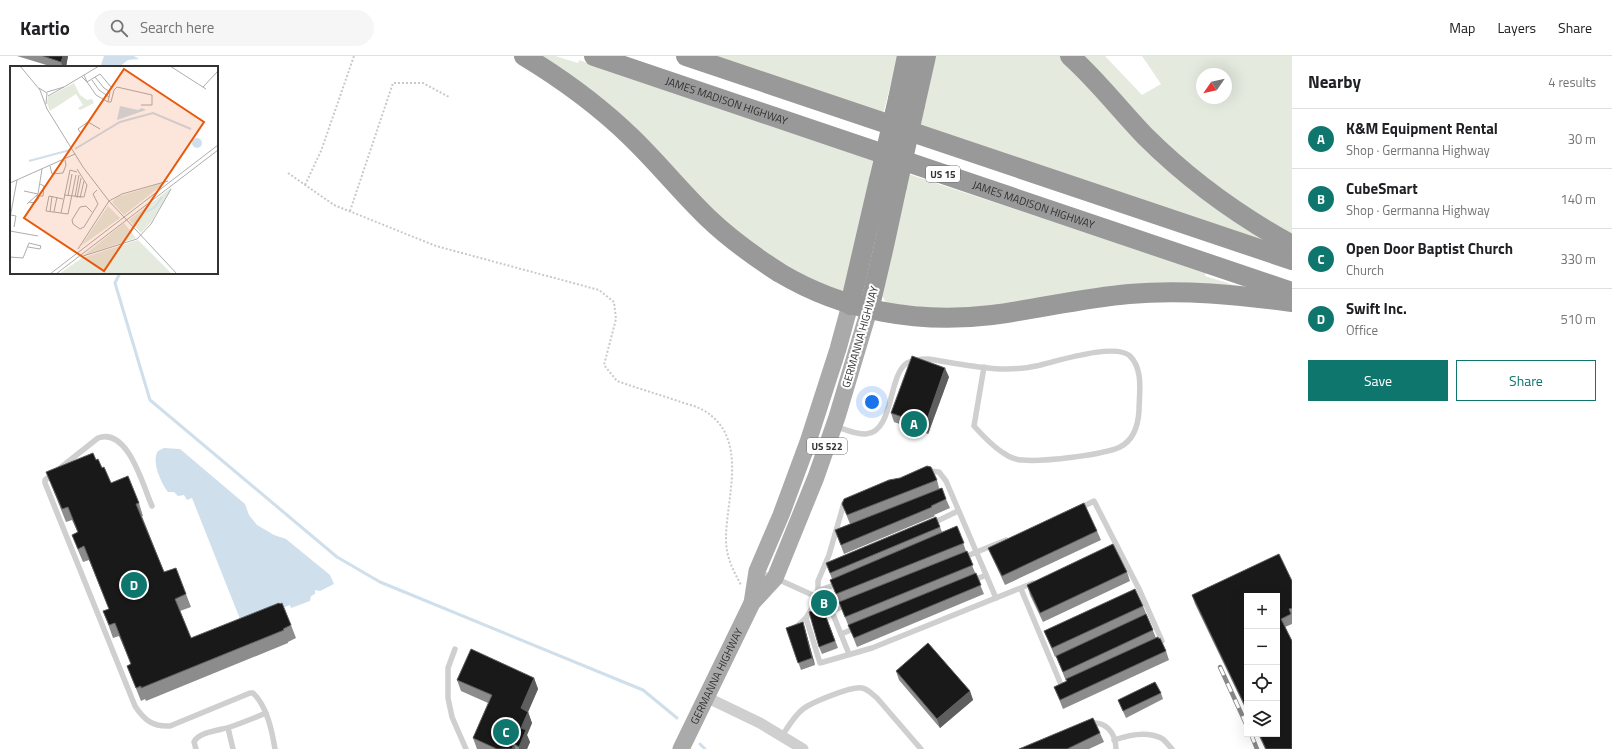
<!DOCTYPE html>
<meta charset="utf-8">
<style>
:root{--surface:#fff;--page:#f6f6f6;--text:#202124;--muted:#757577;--line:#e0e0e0;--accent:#0f766e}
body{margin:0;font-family:"Titillium Web",sans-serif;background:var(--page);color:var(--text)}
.controls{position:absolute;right:12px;bottom:12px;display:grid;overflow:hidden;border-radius:0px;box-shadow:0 4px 16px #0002}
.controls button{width:36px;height:36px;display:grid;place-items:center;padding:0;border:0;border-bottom:1px solid var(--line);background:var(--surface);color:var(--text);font:20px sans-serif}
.compass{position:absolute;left:1196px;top:12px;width:36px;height:36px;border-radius:50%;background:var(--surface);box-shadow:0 4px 16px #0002;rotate:236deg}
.you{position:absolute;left:872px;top:346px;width:14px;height:14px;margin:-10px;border:3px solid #fff;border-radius:50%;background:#1a73e8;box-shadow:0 0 0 6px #1a73e833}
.badge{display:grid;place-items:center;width:26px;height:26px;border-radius:50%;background:var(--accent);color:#fff;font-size:13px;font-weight:700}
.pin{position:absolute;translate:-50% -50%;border:2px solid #fff;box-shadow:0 1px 4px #0006}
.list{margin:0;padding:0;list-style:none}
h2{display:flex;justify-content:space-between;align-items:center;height:52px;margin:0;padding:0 16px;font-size:17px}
h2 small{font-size:13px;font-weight:400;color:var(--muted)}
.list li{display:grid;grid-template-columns:26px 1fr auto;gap:12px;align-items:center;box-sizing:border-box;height:60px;padding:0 16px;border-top:1px solid var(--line)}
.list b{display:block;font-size:15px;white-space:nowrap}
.list p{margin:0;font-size:13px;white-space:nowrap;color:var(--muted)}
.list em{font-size:13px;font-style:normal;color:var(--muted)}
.actions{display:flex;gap:8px;padding:12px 16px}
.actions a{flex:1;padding:9px 0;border:1px solid var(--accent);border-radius:0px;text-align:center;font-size:14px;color:var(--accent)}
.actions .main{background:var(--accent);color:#fff}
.icon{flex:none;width:22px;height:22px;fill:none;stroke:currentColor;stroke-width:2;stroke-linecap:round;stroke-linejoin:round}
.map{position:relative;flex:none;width:1292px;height:693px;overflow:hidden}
header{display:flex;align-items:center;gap:24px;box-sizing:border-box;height:56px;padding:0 20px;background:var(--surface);border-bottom:1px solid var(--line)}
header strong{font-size:19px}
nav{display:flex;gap:22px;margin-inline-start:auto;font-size:14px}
.search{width:280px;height:36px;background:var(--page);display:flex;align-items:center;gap:10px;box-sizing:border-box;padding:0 14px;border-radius:22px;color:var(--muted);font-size:15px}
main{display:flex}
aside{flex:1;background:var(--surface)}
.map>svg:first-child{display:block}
.green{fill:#e4eade;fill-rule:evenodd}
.water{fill:#cfdfeb}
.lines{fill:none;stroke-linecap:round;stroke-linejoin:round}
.stream{stroke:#cfdfeb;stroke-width:3}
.path{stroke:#c9c9c9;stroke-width:2;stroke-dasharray:2 2;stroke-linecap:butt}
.lane{stroke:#cfcfcf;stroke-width:5.5}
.street{stroke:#cfcfcf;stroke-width:11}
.primary{stroke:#aaa;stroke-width:17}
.highway{stroke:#999;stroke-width:20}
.rail-casing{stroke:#878787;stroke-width:4.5}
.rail{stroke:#fff;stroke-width:3;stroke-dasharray:9;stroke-linecap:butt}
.highway-bridge{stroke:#999;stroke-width:20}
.wall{fill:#8c8c8c}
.shaded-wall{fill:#5e5e5e}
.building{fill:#191919;stroke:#5e5e5e}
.labels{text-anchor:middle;stroke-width:4;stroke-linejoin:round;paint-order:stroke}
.shield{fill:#fff;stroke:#707070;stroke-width:1}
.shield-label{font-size:10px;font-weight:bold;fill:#323232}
.street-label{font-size:11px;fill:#323232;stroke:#fff}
.inset-river{fill:none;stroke:#cfdfeb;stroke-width:2}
.inset-road{fill:none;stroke:#adadad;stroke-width:1}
.view{fill:#e8590c;fill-opacity:0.15;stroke:#e8590c;stroke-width:2}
.inset-edge{fill:none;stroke:#323232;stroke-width:2}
</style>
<header>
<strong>Kartio</strong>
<div class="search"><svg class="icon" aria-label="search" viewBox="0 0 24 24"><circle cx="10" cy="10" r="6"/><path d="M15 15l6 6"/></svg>Search here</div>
<nav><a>Map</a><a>Layers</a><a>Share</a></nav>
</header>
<main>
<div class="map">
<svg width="1292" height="693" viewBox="0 0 1292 693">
<rect width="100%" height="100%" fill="#fff"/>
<g class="green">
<polygon points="531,0 555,0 578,7 579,4 873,104 847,233 842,238 774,208"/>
<polygon points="714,0 898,0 883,58"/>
<polygon points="936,0 1061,0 1272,188 920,71"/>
<path d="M1081 0H1105L1142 39 1161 28 1142 0H1292V181L1189 111ZM1202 18H1226V42H1202Z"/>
<polygon points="908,118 1206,216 1205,220 1273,241 1256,239 965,256 886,247 882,239"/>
</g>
<g class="water">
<polygon points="104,0 134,0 139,3 128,4 119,11 104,11 101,9"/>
<path d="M164 392 180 393 245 448 249 459 257 469 274 479 286 483 330 519 334 528 320 535 315 534V538L311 540 310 545 291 552 290 549 242 568 192 442 187 444 184 439 178 440 174 436H168C161 427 151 405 158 395Z"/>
</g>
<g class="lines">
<g class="stream">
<polyline points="120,217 115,227 150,344 337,501 380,526 643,634 677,662"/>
<polyline points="700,688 705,693"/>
</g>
<g class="path">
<path d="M288 117 334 149 436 190 599 234 614 246 616 263 604 309 617 325C637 332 657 338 678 345 686 348 696 350 703 354 750 381 726 441 726 483 726 501 733 514 741 529"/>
<polyline points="305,129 321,95 354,0"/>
<polyline points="350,155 393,27 423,27 449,41"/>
</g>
<g class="lane">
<path d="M836 371C845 373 857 379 866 378 894 376 888 319 907 307 913 304 921 303 928 303 962 308 1001 318 1036 310 1055 306 1115 286 1130 300 1144 314 1139 338 1139 355 1138 370 1134 384 1120 391 1103 399 1042 406 1022 404 1017 404 1009 401 1005 398 993 391 983 380 974 370L984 311"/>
<polyline points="927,416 930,415 939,416 946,425 996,542"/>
<path d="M152 450C143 430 128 371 98 382L45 424V427L135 650C144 664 153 671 170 670L250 637H253C267 650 272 675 275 693"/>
<polyline points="1080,452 1094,445 1140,535 1162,585 1155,588"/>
<polyline points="931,468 958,455"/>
<polyline points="962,502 1006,484"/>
<polyline points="759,516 775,522 828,546 849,598"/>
<polyline points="972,525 986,519"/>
<polyline points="1021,533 1062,631 1064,630"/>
<polyline points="818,535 839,527"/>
<polyline points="832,555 846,549"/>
<polyline points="806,562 820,607 872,592 1033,527"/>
<polyline points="796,571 806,562 818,542 818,525 829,499 844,447 848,445"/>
<polyline points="841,578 856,572"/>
<polyline points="455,593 448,612 448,642 452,661 466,693"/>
<path d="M1088 668C1105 663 1116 677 1116 693"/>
<polyline points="228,672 233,693"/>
<path d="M782 680C788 671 794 660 803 653 812 646 852 630 862 632 868 633 872 638 877 642L921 693"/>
<path d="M1114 684C1128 679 1147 675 1161 682 1165 684 1169 690 1172 693"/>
<path d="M196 693 194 686C198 676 221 674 230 671 242 667 254 662 266 657"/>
</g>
<polyline class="street" points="706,641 760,667 803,693"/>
<g class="primary">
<polyline points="752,547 757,515 781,459 808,386 838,293 850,249"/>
<path id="s1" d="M681 693 752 547 775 522 816 421 837 361 869 254"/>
</g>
<g class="highway">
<path d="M524 0C562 23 599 50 631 81 658 107 681 136 708 162 730 183 755 201 780 217 844 255 918 268 992 259 1038 253 1083 242 1129 238 1184 233 1237 239 1292 246"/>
<path id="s2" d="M594 0 1292 236"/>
<polyline points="686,0 1292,204"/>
<path d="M1070 0C1098 25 1119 53 1145 80 1188 123 1239 160 1292 189"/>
<polyline points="898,43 907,0"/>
<polyline points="915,49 926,0"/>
<polyline points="850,249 879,124"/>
<polyline points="869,254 884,190 897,130"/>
</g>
<defs>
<g id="rail">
<polyline points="1220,611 1247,670"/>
<polyline points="1251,678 1257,693"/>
</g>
</defs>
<use href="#rail" class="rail-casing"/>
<use href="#rail" class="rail"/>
<g class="highway-bridge">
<polyline points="879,124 898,43"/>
<polyline points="897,130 915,49"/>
</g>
</g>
<g class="wall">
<polygon points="17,0 68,0 66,11 53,11"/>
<polygon points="949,321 928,378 894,366 891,357"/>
<polygon points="96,404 102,412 111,427 139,447 143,460 142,460 164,516 186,538 191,551 180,555 191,582 291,569 296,582 288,586 288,587 146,645 145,643 141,645 127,610 131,608 119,580 113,582 108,568 103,555 109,553 89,504 83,506 77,492 72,479 78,477 72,464 66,466 46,416"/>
<polygon points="937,424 939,432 946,443 950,452 934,459 935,460 844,498 835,474 850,468 842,448"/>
<polygon points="957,470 966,495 984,538 857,591 830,524 832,523 826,507 940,471 942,476"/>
<polygon points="1097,475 1101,484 1005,529 992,501 988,492"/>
<polygon points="1127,516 1130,525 1043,566 1030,539 1027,529"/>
<polygon points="1292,525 1292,568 1285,571 1292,693 1265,693 1258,678 1277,678 1247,540 1247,656 1195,548 1192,539"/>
<polygon points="822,550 838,592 822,598 819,591"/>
<polygon points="1143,550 1156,582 1166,595 1169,604 1063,653 1054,631 1067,625 1066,625 1056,600 1055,601 1048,584 1044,575"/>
<polygon points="803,566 815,609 801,614 786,572"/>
<polygon points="896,615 970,635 973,644 940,672 899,624"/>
<polygon points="534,622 538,633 528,656 532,667 527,679 530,686 527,693 477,693 473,682 488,647 461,635 457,624"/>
<polygon points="1161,637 1163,643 1126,662 1118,644"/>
<polygon points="1100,677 1104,686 1089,693 1019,693"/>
</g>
<g class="shaded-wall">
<polygon points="63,0 68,0 66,11 63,11 61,6"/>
<polygon points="945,312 949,321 928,378 925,369"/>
<polygon points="803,566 805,573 815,609 812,602"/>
<polygon points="534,622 538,633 528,656 532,667 527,679 530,686 527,693 519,693 519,691 521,672 521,652"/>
<polygon points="970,635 973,644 940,672 937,663"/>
<polygon points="514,688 515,693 512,693"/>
</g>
<g class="building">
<polygon points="43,0 63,0 61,6"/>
<polygon points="912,300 945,312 925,369 891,357"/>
<polygon points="93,397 96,404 98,403 102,412 104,411 111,427 128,420 139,447 136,448 164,516 176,512 186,538 175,543 191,582 279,547 280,548 282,547 291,569 283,573 284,574 141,632 141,630 136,632 127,610 131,608 115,567 109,569 103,555 109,553 84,490 78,493 72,479 78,476 68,451 62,453 46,416"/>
<polygon points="927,410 931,411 937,424 847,459 842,448 844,443 889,424 900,422"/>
<polygon points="942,432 946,443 931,450 932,451 841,489 835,474"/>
<polygon points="1084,447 1097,475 1002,520 988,492"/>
<polygon points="936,461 940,471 830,517 826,507"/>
<polygon points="957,470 964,487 836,538 830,524"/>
<polygon points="1113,488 1127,516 1040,557 1027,529"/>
<polygon points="967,495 973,509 845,561 839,546"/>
<polygon points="1279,498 1292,525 1292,552 1289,553 1291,558 1281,563 1292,585 1292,693 1266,693 1259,678 1277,678 1277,540 1247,540 1247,654 1192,539"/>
<polygon points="976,517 981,529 854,582 848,569"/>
<polygon points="1135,533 1143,550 1052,592 1044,575"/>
<polygon points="822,550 835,585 819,591 809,556"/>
<polygon points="1146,558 1153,574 1063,616 1056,600"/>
<polygon points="803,566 812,602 798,607 786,572"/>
<polygon points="1158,581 1159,583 1160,582 1166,595 1060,644 1054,631 1067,625 1066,623"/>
<polygon points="928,587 970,635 937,663 896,615"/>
<polygon points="471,593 534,622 521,652 528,656 521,672 526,674 519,691 514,688 512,693 497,693 473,682 492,639 457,624"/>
<polygon points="1155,626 1161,637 1123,655 1118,644"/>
<polygon points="1093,662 1100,677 1067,693 1019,693"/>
</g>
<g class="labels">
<g class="shield">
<rect x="926" y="110" width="34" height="16" rx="3"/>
<rect x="807" y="382" width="40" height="16" rx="3"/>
</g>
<g class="shield-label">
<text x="943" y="122">US 15</text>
<text x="827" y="394">US 522</text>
</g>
<g class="street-label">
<text dy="4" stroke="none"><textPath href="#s2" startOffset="140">JAMES MADISON HIGHWAY</textPath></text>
<text dy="4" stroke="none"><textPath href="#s2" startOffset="464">JAMES MADISON HIGHWAY</textPath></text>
<text transform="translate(860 281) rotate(-74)" y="4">GERMANNA HIGHWAY</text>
<text dy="4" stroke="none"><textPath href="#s1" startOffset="81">GERMANNA HIGHWAY</textPath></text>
</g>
</g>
<g transform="translate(10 10)">
<rect width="208" height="208" fill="#fff"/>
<path d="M64 17 70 29 77 34 82 33 84 37 70 44 68 42 73 39 66 28 40 45 37 37 38 31ZM156 116 114 149 102 136 107 131ZM162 121 141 156 131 167 119 154ZM98 140 110 152 71 180ZM114 157 126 172 74 189ZM128 174 162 208H49L72 192Z" fill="#e4eade"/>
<path d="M110 40 128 44 132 42 136 44 107 54ZM182 77a5 5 0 1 1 10 0a5 5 0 1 1-10 0Z" fill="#cfdfeb"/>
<path class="inset-river" d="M65 83 110 56 143 47 181 63M19 95 60 84M136 146 145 141 152 131"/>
<path class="inset-road" d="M10 0 30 24 37 43 73 101 99 135M160 0 196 23M72 11 77 16 74 9M85 11 94 22 100 26 98 36M82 14 89 24 99 31M54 21 89 0M101 21 90 8 77 16 86 29 98 36H101L104 24 107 21 142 29V39H131M193 21 208 5M29 22 37 27 36 38M37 26 54 21 38 30M70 66 68 63 78 56 90 63M40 100 42 108 53 107 56 99 55 94M0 117 65 88M14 125 28 128M54 129 74 131 77 119 67 103M26 130H33L34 120 30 118M58 130 62 108M65 131 69 109M67 132 71 112M70 132 74 115M53 133 39 130 36 145 58 148 66 109M99 135 167 208M19 136 25 137 29 132M17 138 28 128 32 103M40 146 42 130M44 146 47 131M82 146 76 140 70 141 62 154 63 158 70 163 74 161 88 138 83 128 87 124M51 147 60 104 67 106M1 149 6 150 4 161M0 152 7 114M0 165 28 170M68 183 99 135 112 128 158 115M73 190 127 173 141 158 161 123M0 191 13 192 19 177 31 180 30 183 18 181M40 208 208 79M46 208 208 84"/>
<path class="view" d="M114 3 194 56 94 205 14 152Z"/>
<rect width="208" height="208" class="inset-edge"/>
</g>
</svg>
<div class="controls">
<button>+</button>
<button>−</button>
<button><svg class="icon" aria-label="locate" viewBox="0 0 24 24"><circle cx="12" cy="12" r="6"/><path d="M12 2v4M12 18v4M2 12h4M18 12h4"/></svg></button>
<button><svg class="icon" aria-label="layers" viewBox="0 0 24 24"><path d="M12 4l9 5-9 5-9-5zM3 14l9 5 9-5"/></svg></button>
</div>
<svg class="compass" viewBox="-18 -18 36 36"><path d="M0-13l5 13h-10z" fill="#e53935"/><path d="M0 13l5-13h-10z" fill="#757577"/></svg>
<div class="you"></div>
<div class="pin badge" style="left:914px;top:368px">A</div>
<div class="pin badge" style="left:824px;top:547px">B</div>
<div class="pin badge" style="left:506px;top:676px">C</div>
<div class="pin badge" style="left:134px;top:529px">D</div>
</div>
<aside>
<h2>Nearby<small>4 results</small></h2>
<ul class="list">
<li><span class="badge">A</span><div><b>K&amp;M Equipment Rental</b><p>Shop · Germanna Highway</p></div><em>30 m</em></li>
<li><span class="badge">B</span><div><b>CubeSmart</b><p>Shop · Germanna Highway</p></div><em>140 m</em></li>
<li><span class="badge">C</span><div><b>Open Door Baptist Church</b><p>Church</p></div><em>330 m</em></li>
<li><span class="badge">D</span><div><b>Swift Inc.</b><p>Office</p></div><em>510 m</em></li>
</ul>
<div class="actions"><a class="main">Save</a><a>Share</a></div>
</aside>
</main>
